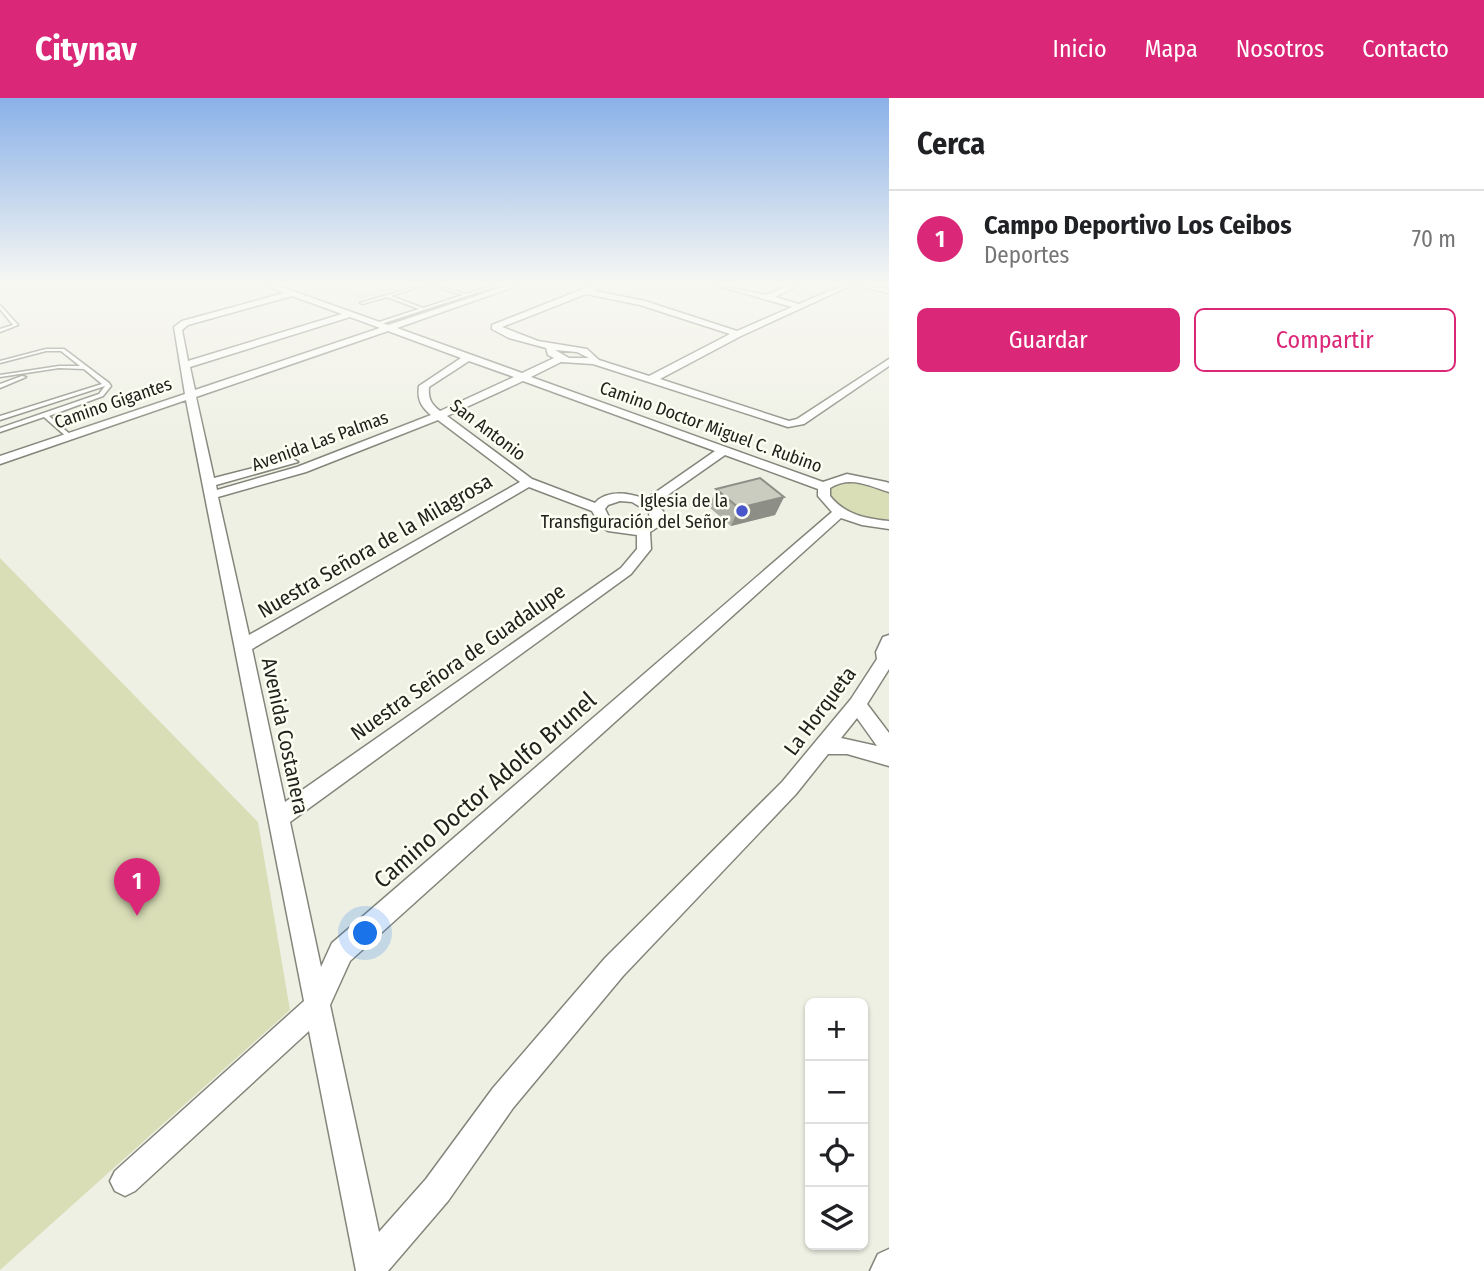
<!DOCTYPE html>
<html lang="es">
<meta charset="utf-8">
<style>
:root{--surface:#fff;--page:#f2f2f2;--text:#202124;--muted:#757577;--line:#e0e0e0;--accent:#db2777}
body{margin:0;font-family:"Fira Sans Condensed",sans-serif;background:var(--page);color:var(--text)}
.controls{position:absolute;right:21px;bottom:21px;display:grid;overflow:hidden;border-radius:10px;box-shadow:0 2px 5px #0004}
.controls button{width:63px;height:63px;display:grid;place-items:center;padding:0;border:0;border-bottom:2px solid var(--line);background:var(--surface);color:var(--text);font:35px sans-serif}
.you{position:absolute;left:366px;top:836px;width:24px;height:24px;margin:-18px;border:5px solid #fff;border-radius:50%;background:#1a73e8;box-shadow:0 0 0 10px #1a73e833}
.badge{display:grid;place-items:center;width:46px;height:46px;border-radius:50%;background:var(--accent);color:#fff;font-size:23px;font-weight:700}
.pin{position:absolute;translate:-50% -58px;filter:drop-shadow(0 2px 4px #0008)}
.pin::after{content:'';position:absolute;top:37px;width:24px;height:21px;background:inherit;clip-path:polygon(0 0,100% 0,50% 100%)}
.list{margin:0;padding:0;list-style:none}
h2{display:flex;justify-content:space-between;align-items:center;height:91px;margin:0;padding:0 28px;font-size:30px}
h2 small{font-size:23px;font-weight:400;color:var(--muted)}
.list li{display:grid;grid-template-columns:46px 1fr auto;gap:21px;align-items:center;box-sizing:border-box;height:98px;padding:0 28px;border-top:2px solid var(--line)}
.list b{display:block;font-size:26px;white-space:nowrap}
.list p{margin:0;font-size:23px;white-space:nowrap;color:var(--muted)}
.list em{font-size:23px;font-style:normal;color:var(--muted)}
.actions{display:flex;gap:14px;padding:21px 28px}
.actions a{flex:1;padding:16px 0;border:2px solid var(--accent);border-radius:10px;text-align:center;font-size:24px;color:var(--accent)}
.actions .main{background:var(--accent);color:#fff}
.icon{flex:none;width:38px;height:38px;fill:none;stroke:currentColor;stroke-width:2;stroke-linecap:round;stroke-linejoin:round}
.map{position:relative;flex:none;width:889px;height:1173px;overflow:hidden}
header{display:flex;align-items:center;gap:42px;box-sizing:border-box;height:98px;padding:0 35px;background:var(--accent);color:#fff}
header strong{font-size:33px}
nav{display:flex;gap:38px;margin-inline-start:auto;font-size:24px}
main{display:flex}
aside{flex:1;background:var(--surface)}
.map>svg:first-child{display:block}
.green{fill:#d9deb7}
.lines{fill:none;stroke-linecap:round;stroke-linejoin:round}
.service-casing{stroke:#83857a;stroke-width:3}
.minor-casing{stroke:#83857a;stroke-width:3}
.service{fill:#fff;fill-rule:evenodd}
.minor{fill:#fff;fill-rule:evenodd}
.wall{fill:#aeafa5}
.shaded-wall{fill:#8d8f86}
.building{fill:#caccc0;stroke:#8d8f86;stroke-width:2}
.poi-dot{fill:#4a57cc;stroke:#fcfef2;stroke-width:2.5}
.labels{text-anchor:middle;stroke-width:5;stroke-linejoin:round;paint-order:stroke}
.far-street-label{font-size:18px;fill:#21221d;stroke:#fcfef2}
.far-poi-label{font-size:18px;fill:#21221d;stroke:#fcfef2;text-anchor:end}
.street-label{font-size:21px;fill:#21221d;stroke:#fcfef2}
.near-street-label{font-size:24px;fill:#21221d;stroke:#fcfef2}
</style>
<header>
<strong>Citynav</strong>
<nav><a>Inicio</a><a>Mapa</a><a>Nosotros</a><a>Contacto</a></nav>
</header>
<main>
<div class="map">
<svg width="889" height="1173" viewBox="0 0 889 1173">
<rect width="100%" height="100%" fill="#eff0e4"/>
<g class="green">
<polygon points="321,187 410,187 359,202"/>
<path d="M852 384 889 395V421C868 423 837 417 830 394L833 389Z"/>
<polygon points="0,460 258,724 290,912 0,1172"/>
</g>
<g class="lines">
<defs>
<g id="service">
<polygon points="420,187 424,187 391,198 423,210 463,197 432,188 431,187 435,187 466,196 496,187 500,187 378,227 376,225 419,211 387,199 362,206 360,205"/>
<polygon points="0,207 18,227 0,234 0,231 13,227 0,211"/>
<polygon points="46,251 64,251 109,285 111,288 103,298 49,318 72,338 72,340 68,340 44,319 0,334 0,330 99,296 105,288 0,322 0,318 102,286 84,271 59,270 0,279 0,277 59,268 80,268 61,253 46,253 0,265 0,263"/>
<polygon points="22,278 26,279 0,290 0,286"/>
</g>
<g id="minor">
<path d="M266 187H276L388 227 509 187H519L397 230 522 275 554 260 548 257 546 250 509 240 492 231V227L593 187 600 189 594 193 645 203 737 233 792 209 715 187 766 197 790 187H799L775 199 799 206 843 187H852L741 238 660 281 789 323 797 321 889 261V268L804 326 788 329 593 266 561 264 531 279 823 384 847 376 886 384 889 385V394C869 388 850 377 830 390V398C845 417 867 421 889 423V431L862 427 841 420 350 863 330 907 379 1134 426 1081 493 990 605 860 782 684 851 601 877 561 876 554 883 539 889 537V571L867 606 889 635V668L847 656H828L796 696 623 878 513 1010 448 1103 388 1173H356L309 933 135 1093 125 1098 115 1093 110 1083 115 1073 304 903 186 302 0 366V358L185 296 174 229 182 223 284 195ZM586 196 640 207 730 236 649 278 599 262 587 251 538 243 502 229ZM292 198 342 216 188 263 182 232 188 227ZM350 219 380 230 195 292 190 269ZM388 233 461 260 419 288C417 301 421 309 431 317L297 369 217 392 216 387 298 364 292 360 214 380 196 299ZM555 252 577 254 589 260H569ZM469 263 514 279 440 313C431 306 428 301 429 289ZM523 283 715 353 646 401C630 395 607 391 595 405L532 381 447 318ZM438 322 520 384 249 537 218 399 306 374ZM725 357 818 391V398L832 414 332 845 321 869 290 724 631 476 651 451 650 434 664 425 663 413 655 406ZM529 389 592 413 601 429 608 433 637 437V451L621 470 285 704 252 551ZM620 403 632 404 649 414 650 424 632 430 611 423 605 411 608 407ZM857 620 877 648 841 640Z"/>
<polygon points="859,187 889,191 889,195 860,189"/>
<polygon points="889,1151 889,1173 870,1173 878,1156"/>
</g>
</defs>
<use href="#service" class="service-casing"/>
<use href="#minor" class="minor-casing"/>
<use href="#service" class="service"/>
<use href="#minor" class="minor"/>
</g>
<polygon class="wall" points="716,391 784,399 775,417 731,428 709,409"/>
<polygon class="shaded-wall" points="784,399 775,417 731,428 739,410"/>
<polygon class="building" points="760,380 784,399 739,410 716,391"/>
<linearGradient id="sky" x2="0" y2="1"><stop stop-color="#8ab1e8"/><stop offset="0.53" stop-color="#f8f8f3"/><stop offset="1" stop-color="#f8f8f3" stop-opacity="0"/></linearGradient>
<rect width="889" height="351" fill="url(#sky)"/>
<circle class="poi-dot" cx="742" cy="413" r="7"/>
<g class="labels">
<g class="far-street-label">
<text transform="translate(113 305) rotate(-19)" y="6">Camino Gigantes</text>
<text transform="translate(711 329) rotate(20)" y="6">Camino Doctor Miguel C. Rubino</text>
<text transform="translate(488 332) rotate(37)" y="6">San Antonio</text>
<text transform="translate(320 343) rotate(-20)" y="6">Avenida Las Palmas</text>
</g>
<g class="far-poi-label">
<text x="728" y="409">Iglesia de la<tspan x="728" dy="21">Transfiguración del Señor</tspan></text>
</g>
<g class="street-label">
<text transform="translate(375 448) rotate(-30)" y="7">Nuestra Señora de la Milagrosa</text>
<text transform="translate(458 564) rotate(-35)" y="7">Nuestra Señora de Guadalupe</text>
<text transform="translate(820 613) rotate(-53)" y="7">La Horqueta</text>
<text transform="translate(285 638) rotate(78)" y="7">Avenida Costanera</text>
</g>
<g class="near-street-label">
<text transform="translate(485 692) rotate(-41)" y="8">Camino Doctor Adolfo Brunel</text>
</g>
</g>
</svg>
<div class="controls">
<button>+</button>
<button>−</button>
<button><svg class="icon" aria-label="locate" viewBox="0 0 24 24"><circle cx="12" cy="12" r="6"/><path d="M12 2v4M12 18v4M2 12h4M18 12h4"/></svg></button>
<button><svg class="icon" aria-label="layers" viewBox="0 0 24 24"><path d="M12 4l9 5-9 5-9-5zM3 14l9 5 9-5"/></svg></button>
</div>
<div class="you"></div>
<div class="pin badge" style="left:137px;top:818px">1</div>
</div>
<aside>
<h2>Cerca<small></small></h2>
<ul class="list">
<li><span class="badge">1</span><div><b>Campo Deportivo Los Ceibos</b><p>Deportes</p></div><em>70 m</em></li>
</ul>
<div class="actions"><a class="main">Guardar</a><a>Compartir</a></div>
</aside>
</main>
